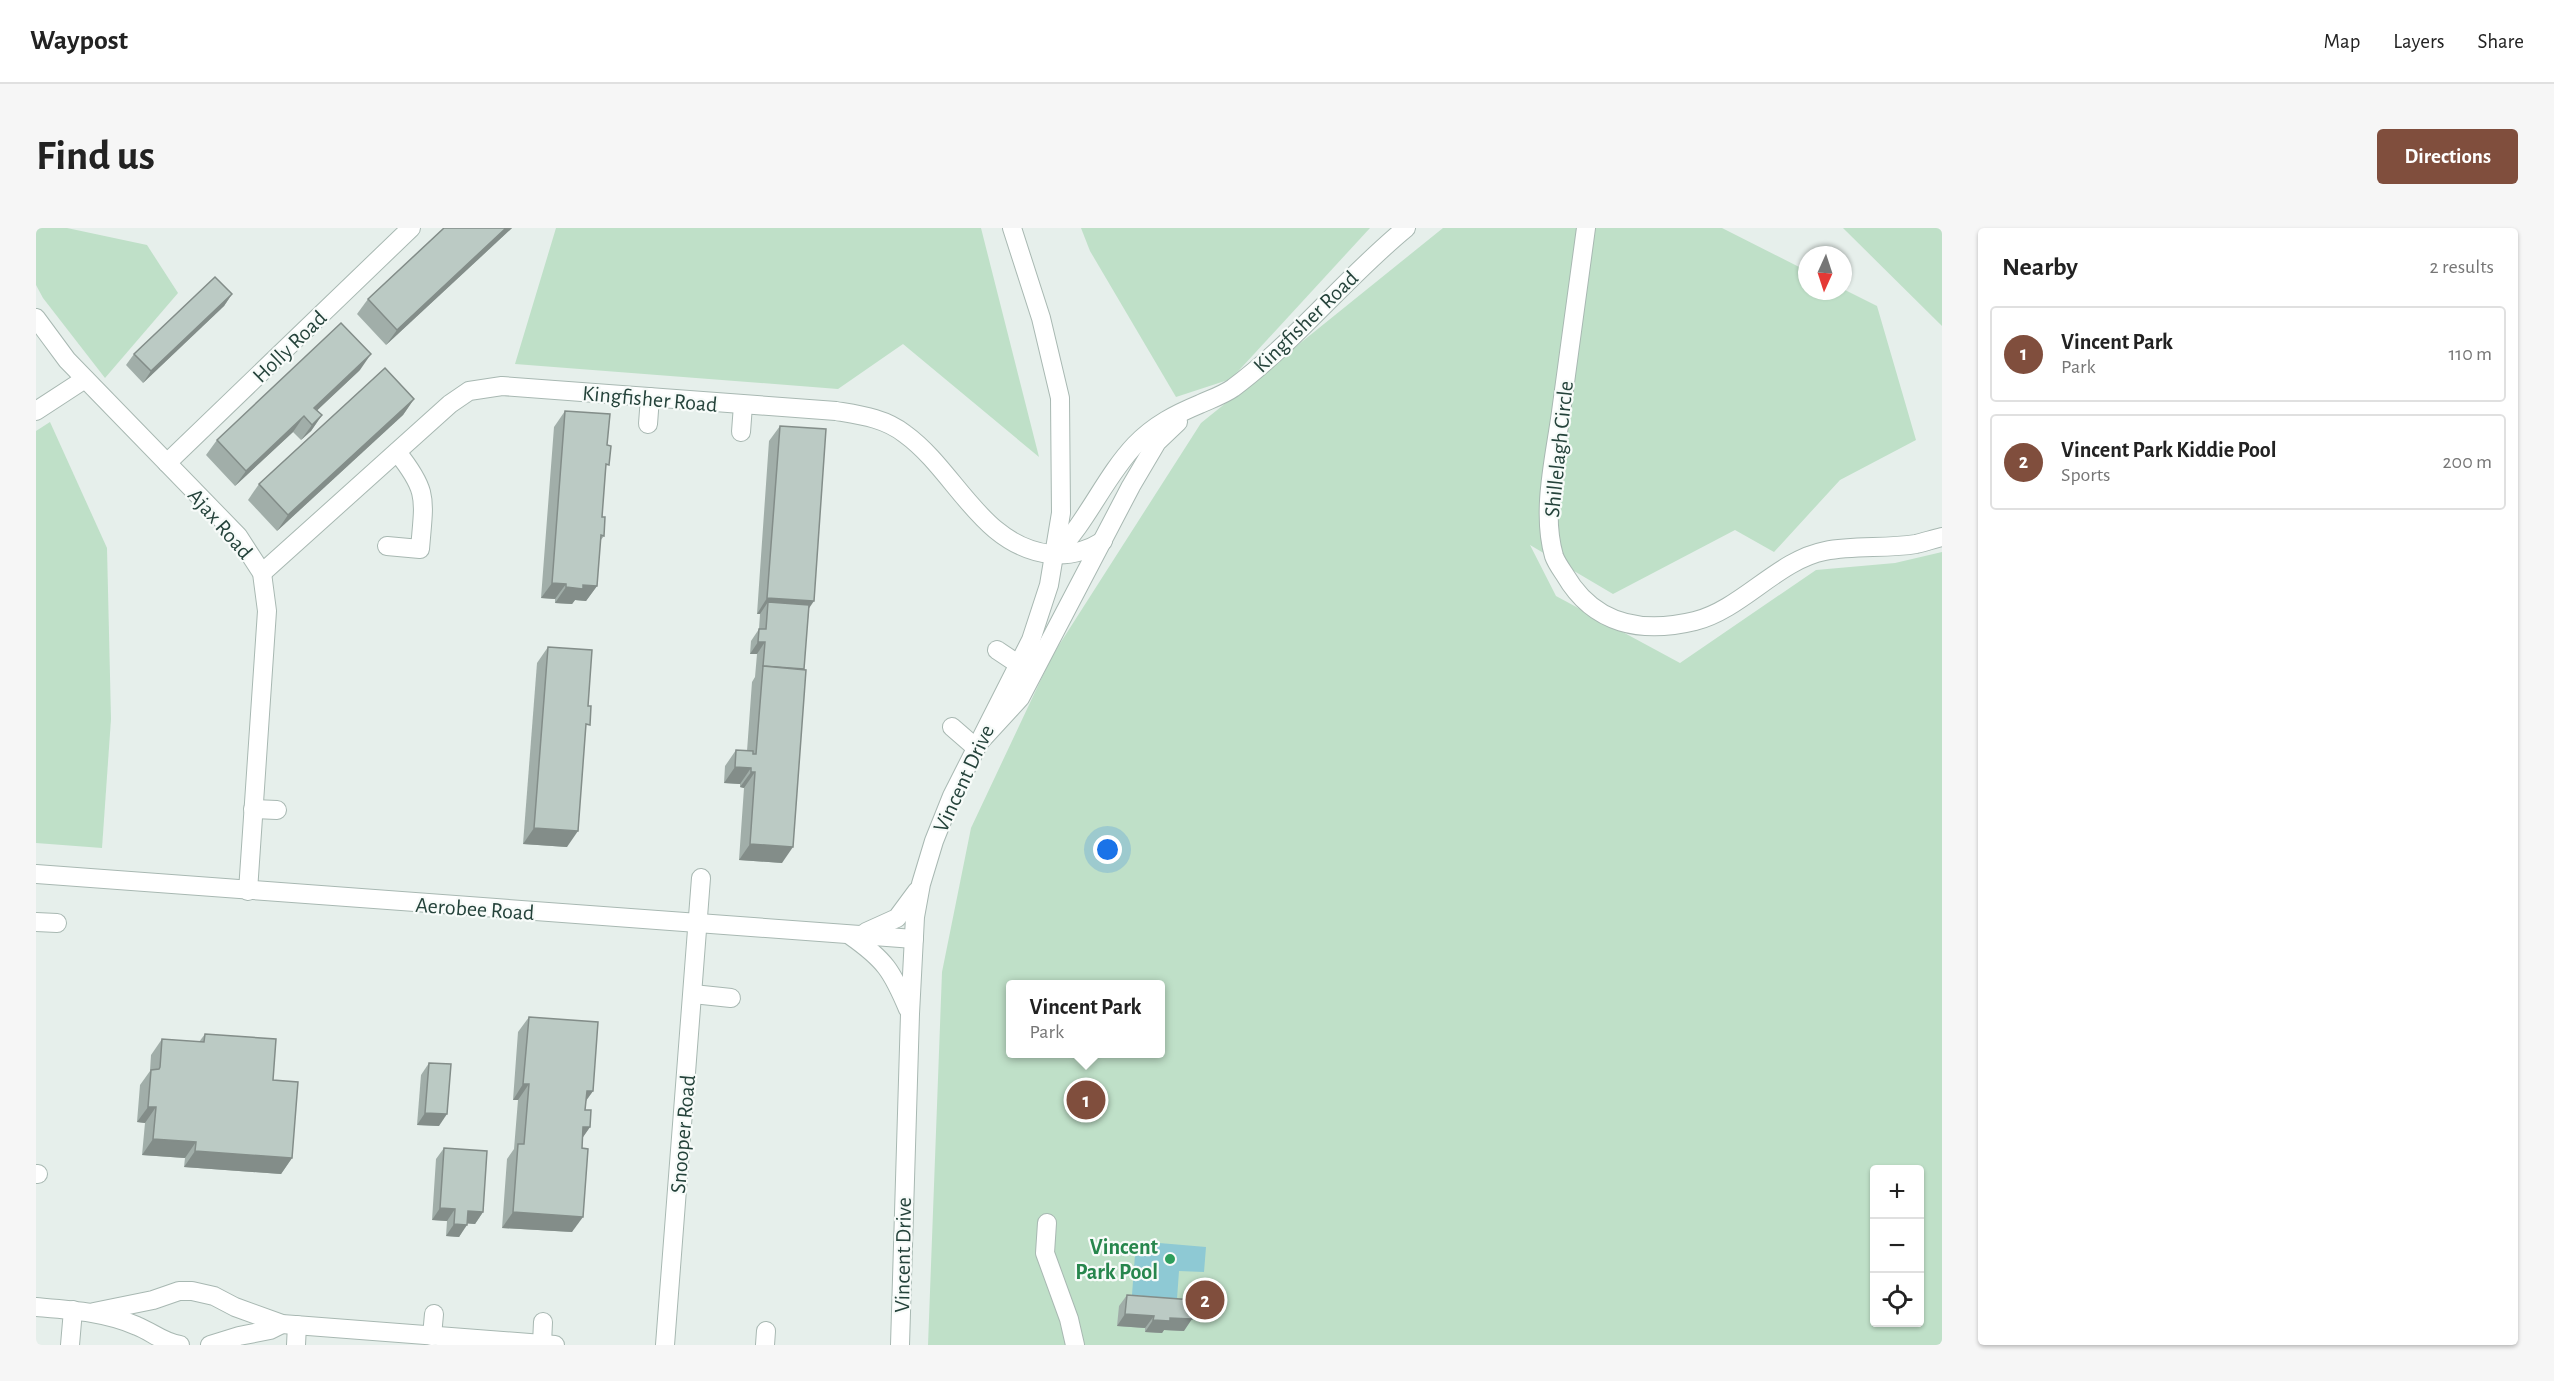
<!DOCTYPE html>
<meta charset="utf-8">
<style>
:root{--surface:#fff;--page:#f6f6f6;--text:#222;--muted:#767676;--line:#e0e0e0;--accent:#804e3d}
body{margin:0;font-family:"Alegreya Sans",sans-serif;background:var(--page);color:var(--text)}
.controls{position:absolute;right:18px;bottom:18px;display:grid;overflow:hidden;border-radius:6px;box-shadow:0 2px 4px #0004}
.controls button{width:54px;height:54px;display:grid;place-items:center;padding:0;border:0;border-bottom:2px solid var(--line);background:var(--surface);color:var(--text);font:30px sans-serif}
.compass{position:absolute;left:1762px;top:18px;width:54px;height:54px;border-radius:50%;background:var(--surface);box-shadow:0 2px 4px #0004;rotate:183deg}
.you{position:absolute;left:1072px;top:622px;width:21px;height:21px;margin:-15px;border:4px solid #fff;border-radius:50%;background:#1a73e8;box-shadow:0 0 0 9px #1a73e833}
.badge{display:grid;place-items:center;width:39px;height:39px;border-radius:50%;background:var(--accent);color:#fff;font-size:20px;font-weight:700}
.pin{position:absolute;translate:-50% -50%;border:3px solid #fff;box-shadow:0 2px 6px #0006}
.popup{position:absolute;left:970px;top:752px;width:159px;height:78px;box-sizing:border-box;display:grid;place-content:center;border-radius:6px;background:var(--surface);filter:drop-shadow(0 2px 4px #0005);font-size:20px;white-space:nowrap;color:var(--muted)}
.popup b{font-size:22px;color:var(--text)}
.popup::after{content:'';position:absolute;left:50%;top:100%;margin-left:-12px;border:12px solid transparent;border-top-color:var(--surface)}
.list{margin:0;padding:0;list-style:none}
h2{display:flex;justify-content:space-between;align-items:center;height:78px;margin:0;padding:0 24px;font-size:26px}
h2 small{font-size:20px;font-weight:400;color:var(--muted)}
.list li{display:grid;grid-template-columns:39px 1fr auto;gap:18px;align-items:center;box-sizing:border-box;height:96px;margin:0 12px 12px;padding:0 12px;border:2px solid var(--line);border-radius:6px}
.list b{display:block;font-size:22px;white-space:nowrap}
.list p{margin:0;font-size:20px;white-space:nowrap;color:var(--muted)}
.list em{font-size:20px;font-style:normal;color:var(--muted)}
.icon{flex:none;width:33px;height:33px;fill:none;stroke:currentColor;stroke-width:2;stroke-linecap:round;stroke-linejoin:round}
.map{position:relative;flex:none;width:1906px;height:1117px;overflow:hidden;border-radius:6px}
header{display:flex;align-items:center;gap:36px;box-sizing:border-box;height:84px;padding:0 30px;background:var(--surface);border-bottom:2px solid var(--line)}
header strong{font-size:28px}
nav{display:flex;gap:33px;margin-inline-start:auto;font-size:21px}
.intro{display:flex;align-items:center;justify-content:space-between;box-sizing:border-box;height:144px;padding:0 36px}
h1{margin:0;font-size:42px}
.button{padding:15px 27px;border-radius:6px;background:var(--accent);color:#fff;font-size:21px;font-weight:700}
main{display:flex;gap:36px;padding:0 36px}
aside{flex:1;background:var(--surface);border-radius:6px;box-shadow:0 2px 4px #0004}
.map>svg:first-child{display:block}
.green{fill:#bfe0c8;fill-rule:evenodd}
.water{fill:#8ec9d4}
.lines{fill:none;stroke-linecap:round;stroke-linejoin:round}
.minor-casing{stroke:#a8b8b2;stroke-width:20}
.minor{stroke:#fff;stroke-width:18}
.wall{fill:#a1aea9}
.shaded-wall{fill:#838d89}
.building{fill:#bbcac4;stroke:#838d89;stroke-width:1.5}
.leisure-dot{fill:#2e9e5b;stroke:#f7fbf9;stroke-width:2}
.labels{text-anchor:middle;stroke-width:4.5;stroke-linejoin:round;paint-order:stroke}
.street-label{font-size:22px;fill:#24423a;stroke:#f7fbf9}
.leisure-label{font-size:22px;font-weight:bold;fill:#27864d;stroke:#f7fbf9;text-anchor:end}
</style>
<header>
<strong>Waypost</strong>
<nav><a>Map</a><a>Layers</a><a>Share</a></nav>
</header>
<div class="intro"><h1>Find us</h1><a class="button">Directions</a></div>
<main>
<div class="map">
<svg width="1906" height="1117" viewBox="0 0 1906 1117">
<rect width="100%" height="100%" fill="#e6efeb"/>
<g class="green">
<polygon points="0,0 31,0 111,17 142,65 69,150 7,70 0,57"/>
<polygon points="520,0 945,0 1003,229 867,116 802,161 479,136"/>
<polygon points="1045,0 1334,0 1195,151 1140,169 1054,23"/>
<path d="M1407 0H1686L1771 43V63H1807V61L1841 78 1880 212 1804 252 1738 324 1699 302 1577 366 1494 317 1520 368 1644 435 1780 342 1859 335 1906 324V1117H892L906 744 935 600 1016 428 1165 195ZM975 756H1125V826H975ZM1838 942H1884V1094H1838Z"/>
<polygon points="1807,0 1906,0 1906,98"/>
<polygon points="14,194 71,320 75,491 66,620 0,615 0,203"/>
</g>
<g class="water">
<polygon points="1100,1013 1170,1019 1168,1044 1143,1043 1141,1071 1096,1067"/>
<polygon points="1172,1062 1177,1068 1174,1077 1166,1081 1162,1080 1162,1071"/>
</g>
<g class="lines">
<defs>
<g id="minor">
<path d="M1550 0C1542 61 1533 123 1525 184 1519 229 1505 283 1518 328 1520 334 1525 341 1529 347 1558 397 1606 406 1659 393 1706 381 1742 332 1789 323 1819 317 1850 321 1880 316 1889 314 1897 311 1906 309"/>
<polyline points="0,90 31,132 202,308 226,345 231,383 212,663"/>
<polyline points="0,183 49,151"/>
<polyline points="612,196 614,169"/>
<polyline points="705,204 707,177"/>
<polyline points="131,235 375,0"/>
<path d="M351 318 384 321C388 271 393 264 361 224"/>
<path d="M1019 326C1052 293 1068 250 1099 217 1118 197 1140 186 1164 176 1175 171 1187 167 1197 160 1260 113 1309 50 1370 0"/>
<path d="M226 345 414 176 433 163 466 158 800 183C824 187 849 190 869 206 920 243 945 318 1014 326 1033 328 1051 323 1067 313"/>
<polyline points="961,422 982,436"/>
<polyline points="916,499 939,519 984,470 1095,258 1121,214 1142,194"/>
<polyline points="217,581 241,582"/>
<polyline points="0,646 878,711"/>
<polyline points="0,694 21,695"/>
<polyline points="830,704 861,690 881,663"/>
<path d="M815 708C849 732 856 743 872 781"/>
<polyline points="657,766 695,770"/>
<polyline points="0,946 2,946"/>
<polyline points="1011,995 1009,1025 1033,1091 1039,1117"/>
<path d="M0 1079C35 1082 69 1084 101 1098 116 1104 128 1115 144 1117"/>
<polyline points="58,1084 117,1072 143,1063 156,1063 178,1068 199,1079 246,1096 519,1117"/>
<polyline points="396,1108 398,1086"/>
<polyline points="506,1116 507,1094"/>
<polyline points="34,1117 37,1082"/>
<polyline points="174,1117 203,1108 234,1102 246,1096"/>
<polyline points="260,1117 261,1097"/>
<polyline points="629,1117 665,650"/>
<polyline points="729,1117 730,1103"/>
<polyline points="864,1117 874,786 879,689 885,656 898,613 916,568 995,412 1013,357 1025,285 1024,170 1005,90 976,0"/>
</g>
</defs>
<use href="#minor" class="minor-casing"/>
<use href="#minor" class="minor"/>
</g>
<g class="wall">
<polygon points="408,0 476,0 350,117 321,86 332,71"/>
<polygon points="196,66 188,78 107,155 90,137 98,126"/>
<polygon points="324,142 281,182 286,187 275,203 265,212 257,204 199,258 170,227 181,212"/>
<polygon points="378,171 367,187 241,303 212,272 223,256"/>
<polygon points="529,183 569,242 566,289 568,308 564,313 561,358 550,373 539,372 536,376 519,375 519,371 505,370 518,199"/>
<polygon points="744,198 773,382 746,635 703,632 708,560 704,559 704,556 688,555 689,538 700,522 711,523 716,454 719,449 721,426 714,426 715,413 723,401 724,386 721,386 733,213"/>
<polygon points="512,419 550,502 531,619 487,616 501,435"/>
<polygon points="493,789 557,863 550,873 549,882 554,899 546,910 536,1004 466,1000 471,931 478,921 482,872 477,872 482,804"/>
<polygon points="169,806 237,852 256,930 245,946 148,939 149,930 106,927 109,895 101,894 104,857 114,843 115,827 126,811 163,814"/>
<polygon points="393,835 403,898 381,897 385,847"/>
<polygon points="408,920 447,984 439,996 431,995 423,1009 410,1008 411,993 396,992 400,931"/>
<polygon points="1091,1067 1148,1103 1128,1102 1126,1105 1109,1104 1109,1100 1081,1098 1083,1078"/>
</g>
<g class="shaded-wall">
<polygon points="470,0 476,0 350,117 361,102"/>
<polygon points="196,66 188,78 107,155 115,143"/>
<polygon points="335,126 324,142 271,192 278,180"/>
<polygon points="378,171 367,187 241,303 252,287"/>
<polygon points="286,187 275,203 265,212 276,197"/>
<polygon points="268,188 257,204 199,258 210,243"/>
<polygon points="516,355 530,356 519,371 505,370"/>
<polygon points="547,357 561,358 550,373 539,372 536,376 519,375 530,359"/>
<polygon points="731,370 778,373 767,389 732,374 724,386 721,386"/>
<polygon points="722,414 729,414 721,426 714,426"/>
<polygon points="699,539 715,540 704,556 688,555"/>
<polygon points="715,544 719,544 708,560 704,559"/>
<polygon points="498,600 542,603 531,619 487,616"/>
<polygon points="714,616 757,619 746,635 703,632"/>
<polygon points="487,856 493,856 482,872 477,872"/>
<polygon points="551,863 557,863 546,878"/>
<polygon points="112,879 120,879 109,895 101,894"/>
<polygon points="389,885 411,886 403,898 381,897"/>
<polygon points="547,899 554,899 543,915"/>
<polygon points="117,911 160,914 149,930 106,927"/>
<polygon points="159,923 256,930 245,946 148,939"/>
<polygon points="404,980 419,981 411,993 396,992"/>
<polygon points="432,983 447,984 439,996 424,995"/>
<polygon points="477,984 547,989 536,1004 466,1000"/>
<polygon points="418,996 431,997 423,1009 410,1008"/>
<polygon points="1089,1086 1118,1088 1109,1100 1081,1098"/>
<polygon points="1134,1090 1156,1091 1148,1103 1128,1102 1126,1105 1109,1104 1117,1092"/>
</g>
<g class="building">
<polygon points="408,0 470,0 361,102 332,71"/>
<polygon points="179,49 196,66 115,143 98,126"/>
<polygon points="305,95 335,126 278,180 286,187 276,197 268,188 210,243 181,212"/>
<polygon points="349,140 378,171 252,287 223,256"/>
<polygon points="529,183 574,186 571,217 575,218 573,237 570,236 566,289 569,289 568,308 565,307 561,358 547,357 547,361 530,359 530,356 516,355"/>
<polygon points="744,198 790,201 778,373 731,370"/>
<polygon points="732,374 773,377 768,441 727,438 729,414 722,414 723,401 730,401"/>
<polygon points="512,419 556,422 552,478 555,478 554,497 550,496 542,603 498,600"/>
<polygon points="727,438 770,442 757,619 714,616 719,544 715,544 715,540 699,539 700,522 717,523 717,526 720,526"/>
<polygon points="493,789 562,794 557,863 551,863 549,882 555,882 554,899 547,899 546,920 552,921 547,989 477,984 482,916 488,916 493,856 487,856"/>
<polygon points="169,806 240,811 237,852 262,854 256,930 159,923 160,914 117,911 120,879 112,879 115,842 123,841 124,839 126,811 168,814"/>
<polygon points="393,835 415,836 411,886 389,885"/>
<polygon points="408,920 451,923 447,984 432,983 431,997 418,996 419,981 404,980"/>
<polygon points="1091,1067 1157,1072 1156,1091 1134,1090 1134,1093 1117,1092 1118,1088 1089,1086"/>
</g>
<circle class="leisure-dot" cx="1134" cy="1031" r="6"/>
<g class="labels">
<g class="street-label">
<text transform="translate(1269 93) rotate(-44)" y="8">Kingfisher Road</text>
<text transform="translate(253 118) rotate(-44)" y="8">Holly Road</text>
<text transform="translate(614 170) rotate(5)" y="8">Kingfisher Road</text>
<text transform="translate(1522 221) rotate(-84)" y="8">Shillelagh Circle</text>
<text transform="translate(185 295) rotate(49)" y="8">Ajax Road</text>
<text transform="translate(927 550) rotate(-65)" y="8">Vincent Drive</text>
<text transform="translate(439 680) rotate(4)" y="8">Aerobee Road</text>
<text transform="translate(646 906) rotate(-85)" y="8">Snooper Road</text>
<text transform="translate(866 1027) rotate(-89)" y="8">Vincent Drive</text>
</g>
<g class="leisure-label">
<text x="1122" y="1026">Vincent<tspan x="1122" dy="25">Park Pool</tspan></text>
</g>
</g>
</svg>
<div class="controls">
<button>+</button>
<button>−</button>
<button><svg class="icon" aria-label="locate" viewBox="0 0 24 24"><circle cx="12" cy="12" r="6"/><path d="M12 2v4M12 18v4M2 12h4M18 12h4"/></svg></button>
</div>
<svg class="compass" viewBox="-18 -18 36 36"><path d="M0-13l5 13h-10z" fill="#e53935"/><path d="M0 13l5-13h-10z" fill="#767676"/></svg>
<div class="you"></div>
<div class="pin badge" style="left:1050px;top:872px">1</div>
<div class="popup"><b>Vincent Park</b>Park</div>
<div class="pin badge" style="left:1169px;top:1072px">2</div>
</div>
<aside>
<h2>Nearby<small>2 results</small></h2>
<ul class="list">
<li><span class="badge">1</span><div><b>Vincent Park</b><p>Park</p></div><em>110 m</em></li>
<li><span class="badge">2</span><div><b>Vincent Park Kiddie Pool</b><p>Sports</p></div><em>200 m</em></li>
</ul>
</aside>
</main>
